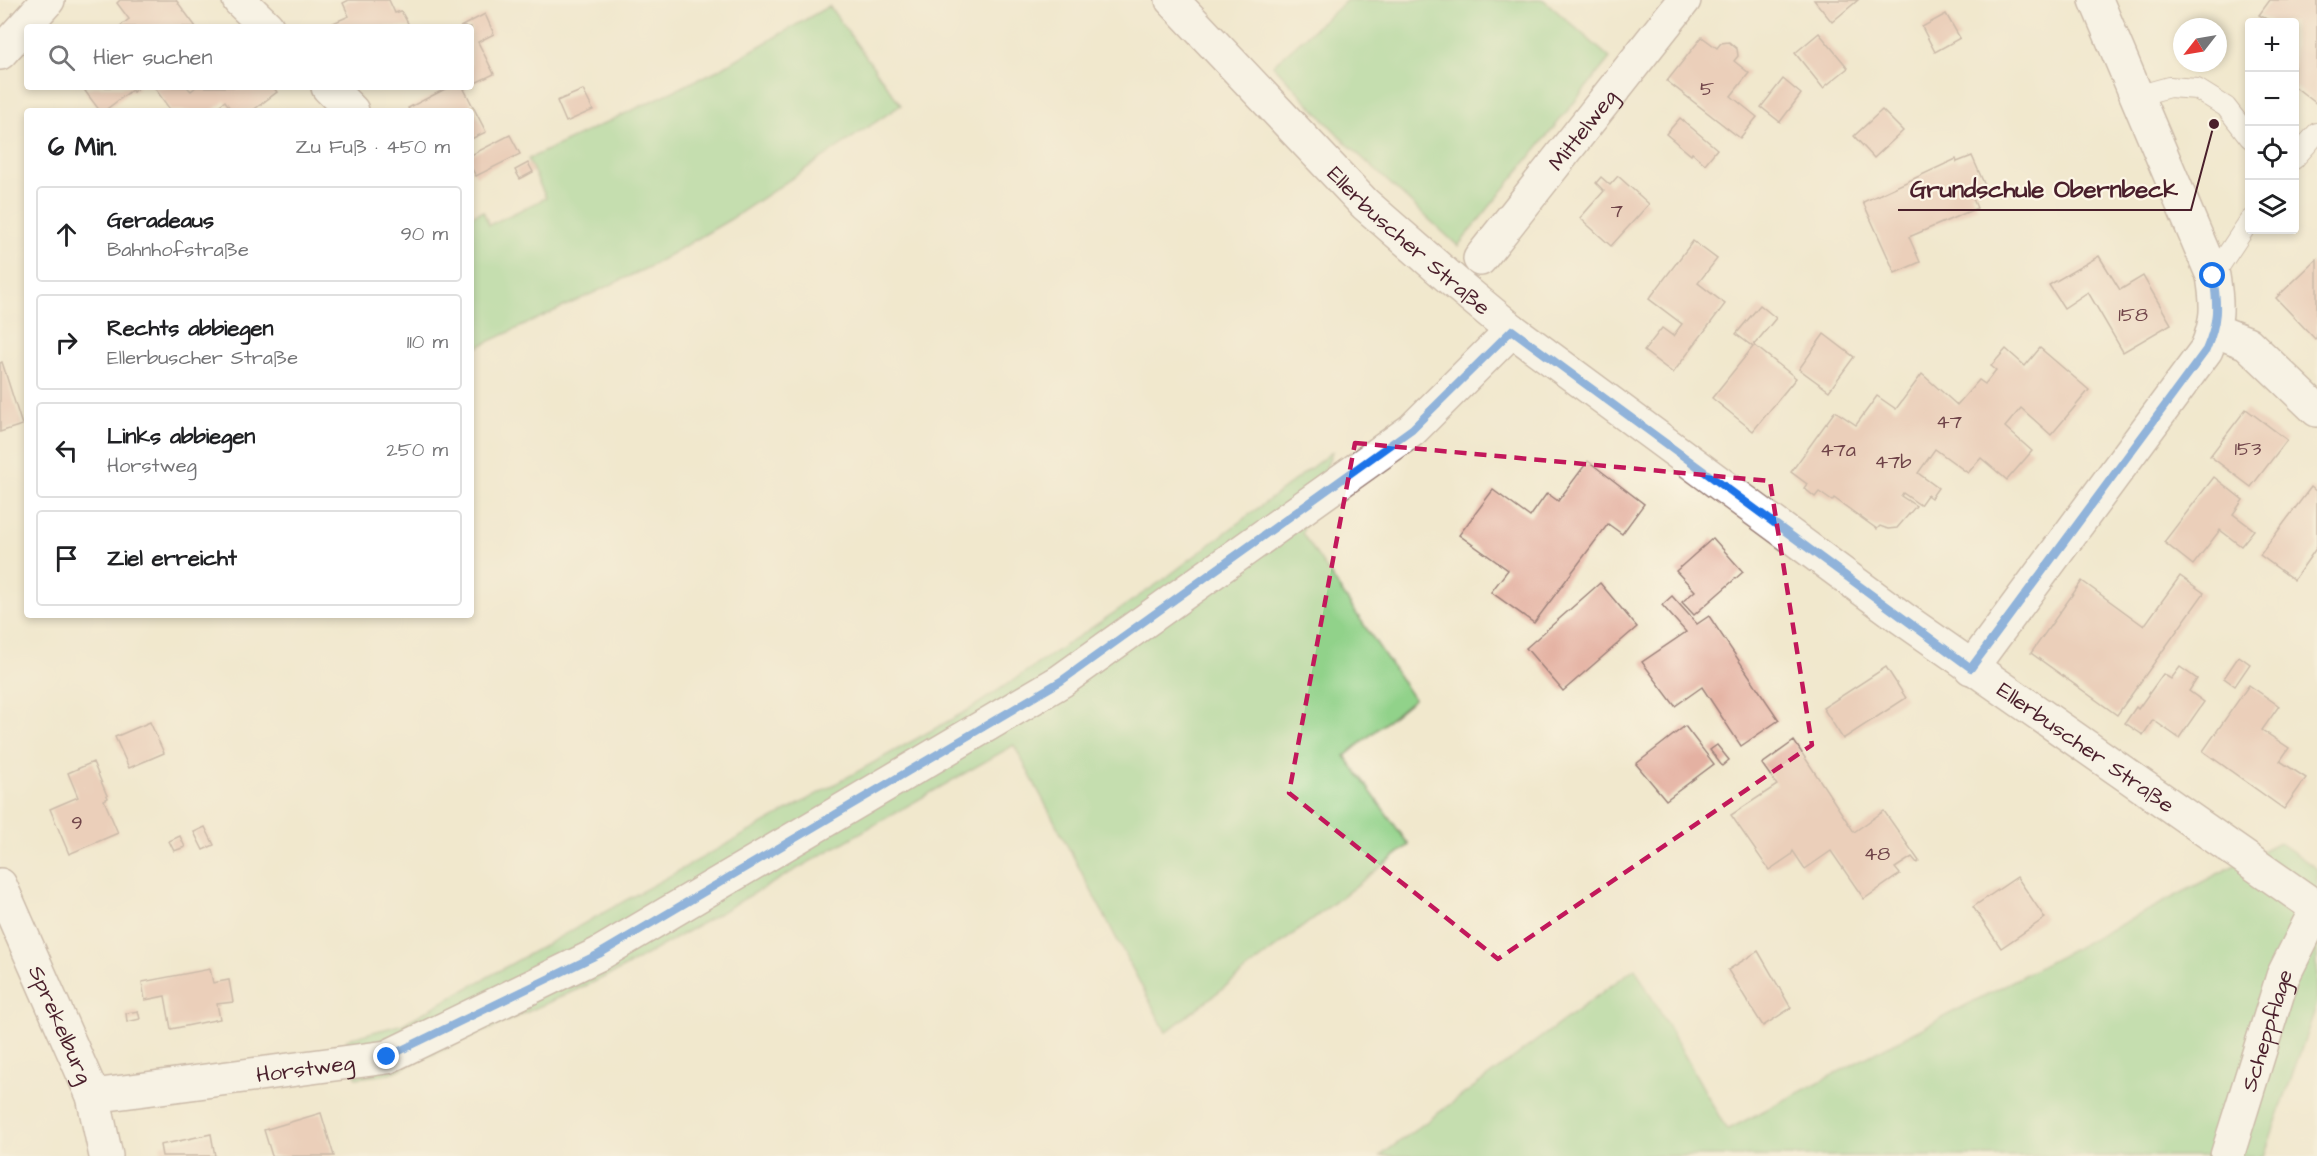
<!DOCTYPE html>
<html lang="de">
<meta charset="utf-8">
<style>
:root{--surface:#fff;--page:#f6f6f6;--text:#202124;--muted:#757577;--line:#e0e0e0}
body{margin:0;font-family:"Architects Daughter",sans-serif;background:var(--page);color:var(--text)}
.controls{position:absolute;right:18px;top:18px;display:grid;overflow:hidden;border-radius:6px;box-shadow:0 3px 9px #0003}
.controls button{width:54px;height:54px;display:grid;place-items:center;padding:0;border:0;border-bottom:2px solid var(--line);background:var(--surface);color:var(--text);font:30px sans-serif}
.compass{position:absolute;left:2173px;top:18px;width:54px;height:54px;border-radius:50%;background:var(--surface);box-shadow:0 3px 9px #0003;rotate:239deg}
.stop{position:absolute;width:18px;height:18px;margin:-14px;border:4px solid #1a73e8;border-radius:50%;background:#fff}
.stop.end{background:#1a73e8;border-color:#fff;box-shadow:0 2px 6px #0008}
.list{margin:0;padding:0;list-style:none}
h2{display:flex;justify-content:space-between;align-items:center;height:78px;margin:0;padding:0 24px;font-size:26px}
h2 small{font-size:20px;font-weight:400;color:var(--muted)}
.list li{display:grid;grid-template-columns:39px 1fr auto;gap:18px;align-items:center;box-sizing:border-box;height:96px;margin:0 12px 12px;padding:0 12px;border:2px solid var(--line);border-radius:6px}
.list b{display:block;font-size:22px;white-space:nowrap}
.list p{margin:0;font-size:20px;white-space:nowrap;color:var(--muted)}
.list em{font-size:20px;font-style:normal;color:var(--muted)}
.icon{flex:none;width:33px;height:33px;fill:none;stroke:currentColor;stroke-width:2;stroke-linecap:round;stroke-linejoin:round}
.map{position:relative;flex:none;width:2317px;height:1156px;overflow:hidden}
.search{position:absolute;background:var(--surface);box-shadow:0 3px 9px #0003;left:24px;top:24px;width:450px;height:66px;display:flex;align-items:center;gap:15px;box-sizing:border-box;padding:0 21px;border-radius:6px;color:var(--muted);font-size:22px}
.panel{position:absolute;background:var(--surface);box-shadow:0 3px 9px #0003;left:24px;top:108px;width:450px;height:510px;border-radius:6px}
.map>svg:first-child{display:block}
.green{fill:#91d28a;stroke:#6e785a;stroke-width:1.5}
.building{fill:#e4b1a2}
.lines{fill:none;stroke-linecap:round;stroke-linejoin:round}
.service-casing{stroke:#9e847c;stroke-width:22}
.minor-casing{stroke:#9e847c;stroke-width:36}
.tertiary-casing{stroke:#9e847c;stroke-width:36}
.secondary-casing{stroke:#9e847c;stroke-width:36}
.service{stroke:#fff;stroke-width:20}
.minor{stroke:#fff;stroke-width:33}
.tertiary{stroke:#fff;stroke-width:33}
.secondary{stroke:#fff;stroke-width:33}
.route{stroke:#1a73e8;stroke-width:8}
.marked{fill:none;stroke:#c2185b;stroke-width:4.5;stroke-dasharray:12 8;stroke-linejoin:round}
.labels{text-anchor:middle;stroke-width:4.5;stroke-linejoin:round;paint-order:stroke}
.number-label{font-size:20px;fill:#704449}
.street-label{font-size:22px;fill:#4a1f2b;stroke:#fcf5e5}
.leader{fill:none;stroke:#4a1f2b;stroke-width:2}
.callout-dot{fill:#4a1f2b;stroke:#fcf5e5;stroke-width:2}
.callout-label{font-size:24px;text-anchor:middle;font-weight:bold;fill:#4a1f2b;stroke:#fcf5e5;stroke-width:4.5;stroke-linejoin:round;paint-order:stroke}
</style>
<div class="map">
<svg width="2317" height="1156" viewBox="0 0 2317 1156">
<rect width="100%" height="100%" fill="#fcf5e5"/>
<filter id="ink" filterUnits="userSpaceOnUse"><feTurbulence type="fractalNoise" baseFrequency=".0167" numOctaves="2"/><feDisplacementMap in="SourceGraphic" scale="12" xChannelSelector="R" yChannelSelector="G"/><feConvolveMatrix kernelMatrix="1 2 1 2 8 2 1 2 1" color-interpolation-filters="sRGB"/></filter>
<filter id="wash" filterUnits="userSpaceOnUse"><feTurbulence type="fractalNoise" baseFrequency=".008" numOctaves="4" result="noise"/><feDisplacementMap in="SourceGraphic" scale="24" xChannelSelector="R" yChannelSelector="G"/><feGaussianBlur stdDeviation="1.35" result="paint"/><feColorMatrix in="noise" values="0 0 0 0 0 0 0 0 0 0 0 0 0 0 0 0 0 1.4 0 .05"/><feComposite in="paint" operator="in"/></filter>
<g filter="url(#wash)">
<rect width="100%" height="100%" fill="#f1e8cd"/>
<g class="green">
<polygon points="1347,0 1544,0 1610,58 1458,246 1345,142 1273,65"/>
<polygon points="829,6 901,105 731,219 649,267 471,350 471,216 483,211 489,225 546,198 528,159 718,70"/>
<polygon points="1332,452 1302,533 1414,699 1345,756 1409,845 1166,1032 1014,745 618,971 390,1074 356,1078 347,1039 403,1024 970,709 1163,580"/>
<polygon points="2279,842 2317,869 2317,1004 2264,1156 1380,1156 1635,968 1727,1130"/>
</g>
<g id="blocks">
<g class="building">
<polygon points="120,0 176,0 196,27 119,27 129,19 117,3"/>
<polygon points="349,0 389,0 395,13 401,11 410,27 335,27 333,23 349,16 343,3"/>
<polygon points="1814,0 1858,0 1832,22"/>
<polygon points="2270,0 2317,0 2317,104 2294,86 2294,22 2272,22 2259,15"/>
<polygon points="485,14 494,34 478,42 494,74 471,85 471,27 460,27"/>
<polygon points="1946,14 1960,38 1935,52 1922,27"/>
<polygon points="1819,33 1848,68 1823,88 1795,53"/>
<polygon points="1702,37 1717,48 1721,43 1729,42 1737,49 1738,56 1734,61 1749,73 1731,96 1757,117 1740,138 1667,81"/>
<polygon points="1783,79 1801,94 1780,122 1761,107"/>
<polygon points="91,87 139,87 133,92 132,90 104,111 100,111 85,91"/>
<polygon points="154,87 187,87 191,91 196,87 273,87 277,92 252,111 232,111 225,101 212,111 171,111"/>
<polygon points="449,87 468,87 464,89 486,132 471,139 471,111 410,111 408,108"/>
<polygon points="583,90 593,110 566,122 557,101"/>
<polygon points="1882,110 1903,131 1874,158 1854,136"/>
<polygon points="1680,118 1717,149 1705,164 1692,153 1691,155 1666,134"/>
<polygon points="510,135 520,154 476,176 471,167 471,155"/>
<polygon points="1972,156 1986,188 1971,194 1977,208 1909,237 1920,262 1895,273 1863,202 1956,159 1957,162"/>
<polygon points="528,163 533,172 520,179 515,170"/>
<polygon points="1618,176 1649,204 1611,246 1580,218 1604,191 1596,183 1601,177 1610,185"/>
<polygon points="1693,241 1717,259 1698,283 1725,304 1673,373 1644,351 1662,328 1673,336 1682,324 1649,299"/>
<polygon points="2099,256 2120,290 2143,276 2171,324 2123,352 2088,292 2064,308 2049,285"/>
<polygon points="2317,259 2317,337 2315,339 2276,298"/>
<polygon points="1760,305 1776,318 1754,345 1796,378 1753,431 1712,398 1753,347 1736,334"/>
<polygon points="1824,334 1854,357 1829,391 1799,369"/>
<polygon points="2040,348 2089,390 2051,435 2021,408 2005,427 2032,451 2007,480 1981,458 1968,473 1935,449 1918,473 1938,488 1931,498 1927,495 1920,505 1903,493 1901,496 1916,506 1897,528 1888,529 1880,526 1877,529 1834,498 1832,501 1819,492 1815,497 1804,488 1807,484 1791,472 1835,411 1856,425 1877,396 1896,409 1922,374 1957,405 1979,380 1985,384 1996,370 1991,366 2006,349 2025,366"/>
<polygon points="2,362 22,425 0,432 0,363"/>
<polygon points="2246,409 2287,440 2251,487 2210,456"/>
<polygon points="1588,461 1644,504 1622,534 1608,524 1534,623 1491,592 1508,570 1459,535 1493,490 1530,517 1547,493 1558,501"/>
<polygon points="2214,477 2243,500 2233,514 2254,530 2241,546 2220,530 2193,565 2164,542"/>
<polygon points="2311,487 2317,492 2317,547 2294,580 2260,555"/>
<polygon points="1713,538 1743,572 1694,615 1682,602 1695,591 1676,571"/>
<polygon points="2180,576 2204,593 2117,715 2031,653 2082,581 2144,626"/>
<polygon points="1600,583 1637,627 1563,691 1526,648"/>
<polygon points="1672,596 1697,624 1709,616 1779,720 1741,746 1702,687 1675,706 1642,662 1686,632 1662,605"/>
<polygon points="2239,656 2250,664 2235,686 2224,678"/>
<polygon points="1886,667 1906,698 1843,739 1823,708"/>
<polygon points="2180,667 2197,679 2189,691 2204,702 2179,738 2153,720 2143,735 2125,723 2136,707 2138,709 2163,674 2171,679"/>
<polygon points="2249,685 2279,706 2262,730 2289,748 2280,761 2306,778 2284,809 2203,751"/>
<polygon points="150,722 164,753 129,768 115,737"/>
<polygon points="1685,726 1714,764 1666,800 1636,764"/>
<polygon points="1794,741 1854,832 1884,811 1919,861 1917,863 1912,857 1895,868 1900,874 1864,899 1831,851 1805,869 1793,851 1791,855 1769,870 1731,815 1777,785 1762,764"/>
<polygon points="1717,745 1729,760 1722,766 1710,750"/>
<polygon points="93,762 108,798 104,800 118,833 69,854 50,809 78,797 68,773"/>
<polygon points="205,827 214,845 203,850 194,832"/>
<polygon points="180,836 185,847 174,851 169,841"/>
<polygon points="2017,877 2045,918 2001,948 1973,907"/>
<polygon points="1758,951 1791,1008 1763,1026 1728,970"/>
<polygon points="210,969 213,983 229,980 233,1002 217,1004 220,1019 171,1029 165,996 145,1000 142,982"/>
<polygon points="138,1011 140,1019 127,1022 126,1013"/>
<polygon points="321,1113 334,1156 272,1156 264,1130"/>
<polygon points="211,1134 215,1156 162,1156 160,1145"/>
</g>
</g>
</g>
<g filter="url(#ink)">
<use href="#blocks" fill-opacity="0" stroke="#9e847c" stroke-width="1.5"/>
<g class="lines">
<defs>
<g id="service">
<polyline points="2137,96 2169,87 2197,89 2226,107 2250,138"/>
<polyline points="2294,159 2317,133"/>
<polyline points="2213,276 2250,220"/>
</g>
<g id="minor">
<polyline points="239,0 267,27"/>
<polyline points="0,53 48,0"/>
<polyline points="328,87 352,111"/>
<path id="s1" d="M1480 259 1684 0"/>
<polyline points="2214,330 2247,343 2317,410"/>
<path id="s2" d="M0 885 93 1096 106 1156"/>
<path id="s3" d="M93 1096 387 1057 599 954 1061 681 1412 430 1512 330"/>
<path id="s4" d="M2227 1156 2283 976 2317 908"/>
</g>
<path id="tertiary" d="M1971 668 2206 350C2218 322 2218 306 2213 276L2096 0"/>
<g id="secondary">
<path id="s5" d="M1172 0 1365 204 1459 286 1512 330 1902 618 2317 908"/>
</g>
</defs>
<use href="#service" class="service-casing"/>
<use href="#minor" class="minor-casing"/>
<use href="#tertiary" class="tertiary-casing"/>
<use href="#secondary" class="secondary-casing"/>
<use href="#service" class="service"/>
<use href="#minor" class="minor"/>
<use href="#tertiary" class="tertiary"/>
<use href="#secondary" class="secondary"/>
</g>
</g>
<g class="lines" filter="url(#ink)">
<path class="route" d="M387 1057 599 954 1061 681 1412 429 1512 330 1971 668 2206 350C2218 322 2218 306 2213 276"/>
</g>
<path d="M0 0H2317V1156H0ZM1355 443 1770 481 1812 745 1498 959 1289 793Z" fill="#f1e8cd" fill-opacity=".55" fill-rule="evenodd"/>
<path class="marked" d="M1355 443 1770 481 1812 745 1498 959 1289 793Z"/>
<g class="labels">
<g class="number-label">
<text x="1707" y="95">5</text>
<text x="1617" y="217">7</text>
<text x="2133" y="321">158</text>
<text x="1949" y="428">47</text>
<text x="2248" y="455">153</text>
<text x="1838" y="456">47a</text>
<text x="1893" y="468">47b</text>
<text x="77" y="829">9</text>
<text x="1877" y="860">48</text>
</g>
<g class="street-label">
<text dy="8" stroke="none"><textPath href="#s1" startOffset="165">Mittelweg</textPath></text>
<text dy="8" stroke="none"><textPath href="#s5" startOffset="338">Ellerbuscher Straße</textPath></text>
<text dy="8" stroke="none"><textPath href="#s5" startOffset="1184">Ellerbuscher Straße</textPath></text>
<text dy="8" stroke="none"><textPath href="#s2" startOffset="152">Sprekelburg</textPath></text>
<text dy="8" stroke="none"><textPath href="#s4" startOffset="132">Scheppflage</textPath></text>
<text dy="8" stroke="none"><textPath href="#s3" startOffset="214">Horstweg</textPath></text>
</g>
</g>
<path class="leader" d="M2214 124L2191 210H1898"/>
<circle class="callout-dot" cx="2214" cy="124" r="6"/>
<g class="callout-label">
<text x="2044" y="197">Grundschule Obernbeck</text>
</g>
</svg>
<div class="controls">
<button>+</button>
<button>−</button>
<button><svg class="icon" aria-label="locate" viewBox="0 0 24 24"><circle cx="12" cy="12" r="6"/><path d="M12 2v4M12 18v4M2 12h4M18 12h4"/></svg></button>
<button><svg class="icon" aria-label="layers" viewBox="0 0 24 24"><path d="M12 4l9 5-9 5-9-5zM3 14l9 5 9-5"/></svg></button>
</div>
<svg class="compass" viewBox="-18 -18 36 36"><path d="M0-13l5 13h-10z" fill="#e53935"/><path d="M0 13l5-13h-10z" fill="#757577"/></svg>
<div class="stop" style="left:2213px;top:276px"></div>
<div class="stop end" style="left:387px;top:1057px"></div>
<div class="search"><svg class="icon" aria-label="search" viewBox="0 0 24 24"><circle cx="10" cy="10" r="6"/><path d="M15 15l6 6"/></svg>Hier suchen</div>
<section class="panel">
<h2>6 Min.<small>Zu Fuß · 450 m</small></h2>
<ul class="list">
<li><svg class="icon" aria-label="ahead" viewBox="0 0 24 24"><path d="M12 20V5M6 11l6-6 6 6"/></svg><div><b>Geradeaus</b><p>Bahnhofstraße</p></div><em>90 m</em></li>
<li><svg class="icon" aria-label="right" viewBox="0 0 24 24"><path d="M7 20v-9h11M14 6l5 5-5 5"/></svg><div><b>Rechts abbiegen</b><p>Ellerbuscher Straße</p></div><em>110 m</em></li>
<li><svg class="icon" aria-label="left" viewBox="0 0 24 24"><path d="M17 20v-9H6M10 6l-5 5 5 5"/></svg><div><b>Links abbiegen</b><p>Horstweg</p></div><em>250 m</em></li>
<li><svg class="icon" aria-label="arrive" viewBox="0 0 24 24"><path d="M6 21V4h12l-3 4 3 4H6"/></svg><div><b>Ziel erreicht</b></div></li>
</ul>
</section>
</div>
